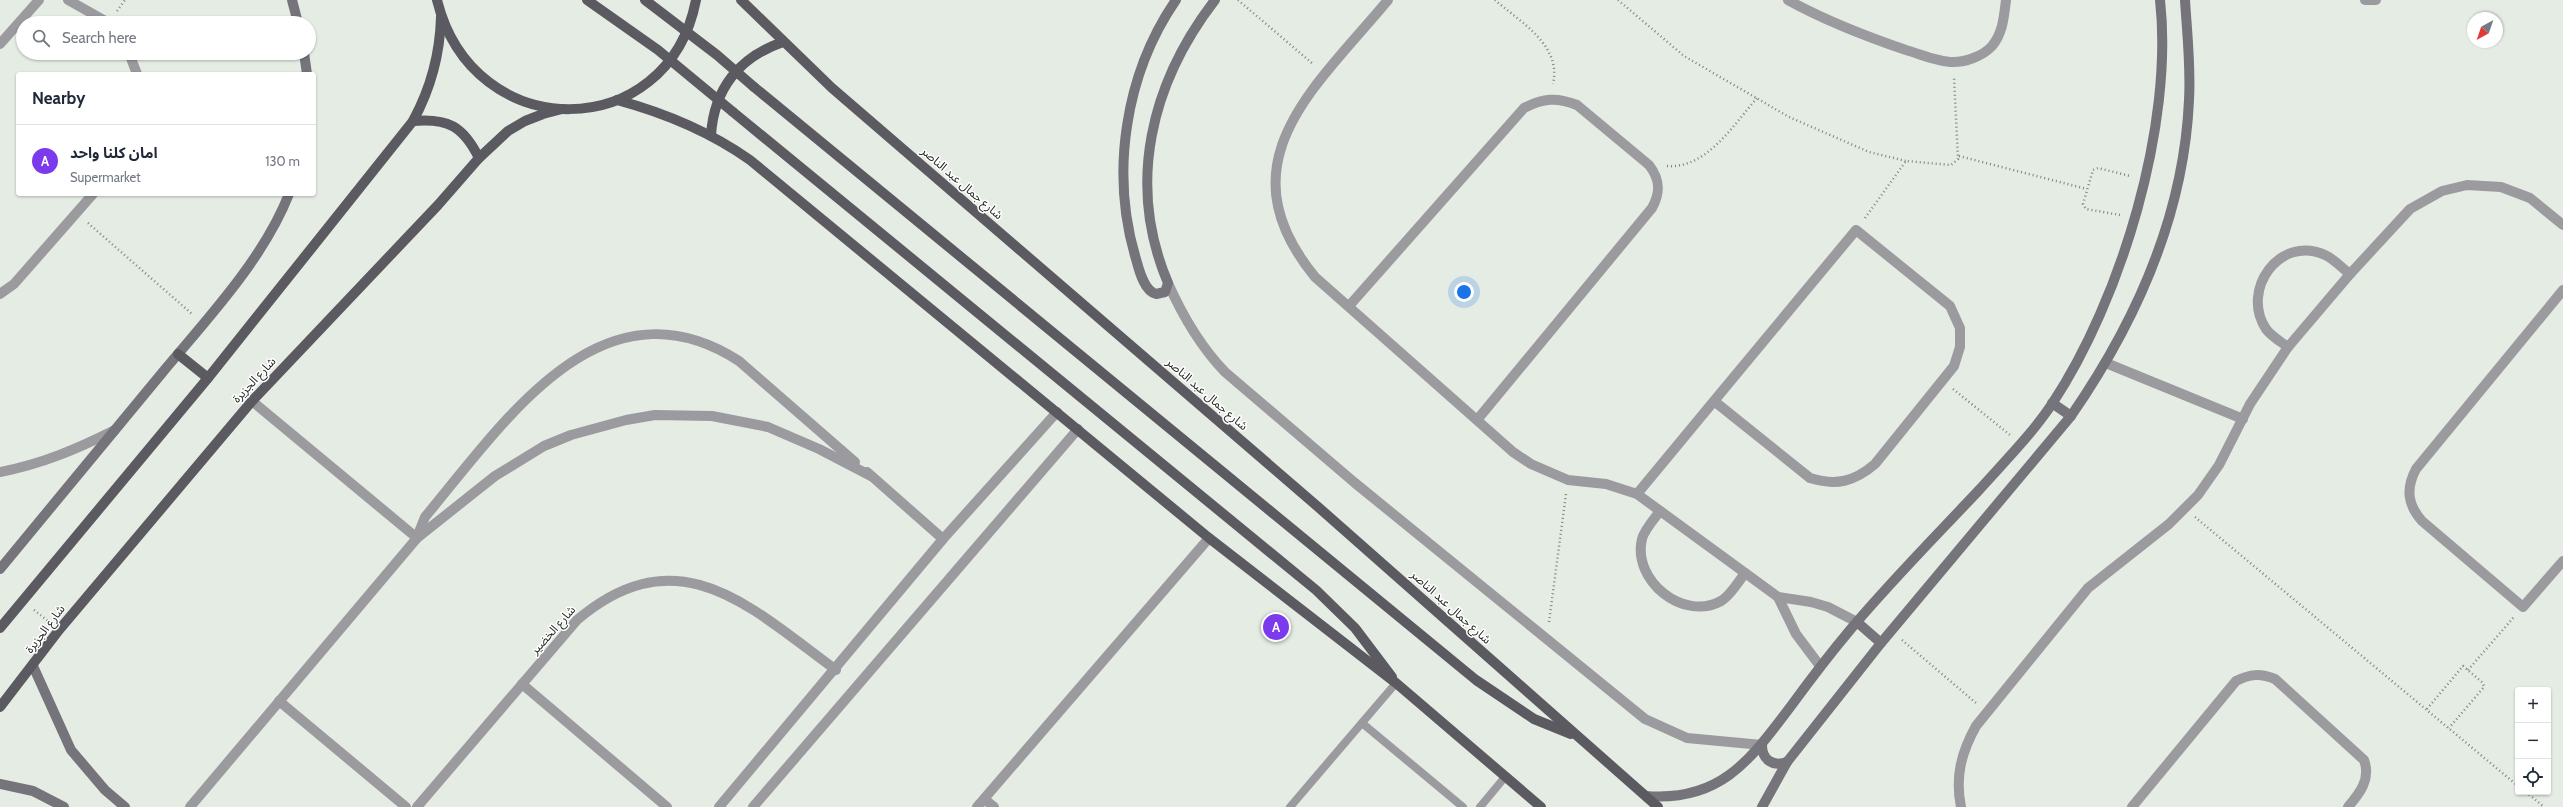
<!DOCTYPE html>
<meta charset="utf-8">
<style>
:root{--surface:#fff;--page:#f6f6f7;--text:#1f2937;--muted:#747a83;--line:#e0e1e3;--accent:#7c3aed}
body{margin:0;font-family:Cabin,"Noto Sans Arabic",sans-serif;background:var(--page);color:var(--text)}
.controls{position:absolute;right:12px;bottom:12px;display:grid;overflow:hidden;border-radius:4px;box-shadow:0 1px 3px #0004}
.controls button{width:36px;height:36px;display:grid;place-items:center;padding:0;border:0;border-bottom:1px solid var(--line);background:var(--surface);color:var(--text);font:20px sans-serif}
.compass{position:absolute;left:2467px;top:12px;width:36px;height:36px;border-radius:50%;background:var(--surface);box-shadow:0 1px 3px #0004;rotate:220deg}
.you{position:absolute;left:1464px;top:292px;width:14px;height:14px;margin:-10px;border:3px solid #fff;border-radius:50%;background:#1a73e8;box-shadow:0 0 0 6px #1a73e833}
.badge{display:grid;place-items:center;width:26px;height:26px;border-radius:50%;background:var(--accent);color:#fff;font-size:13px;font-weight:700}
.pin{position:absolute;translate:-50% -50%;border:2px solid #fff;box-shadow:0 1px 4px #0006}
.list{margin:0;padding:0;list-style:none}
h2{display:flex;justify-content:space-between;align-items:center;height:52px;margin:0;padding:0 16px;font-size:17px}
h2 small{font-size:13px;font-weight:400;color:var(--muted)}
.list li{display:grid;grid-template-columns:26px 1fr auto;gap:12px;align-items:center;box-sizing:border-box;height:72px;padding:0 16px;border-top:1px solid var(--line)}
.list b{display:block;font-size:15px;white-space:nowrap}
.list p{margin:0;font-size:13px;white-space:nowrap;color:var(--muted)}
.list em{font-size:13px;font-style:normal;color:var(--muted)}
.icon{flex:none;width:22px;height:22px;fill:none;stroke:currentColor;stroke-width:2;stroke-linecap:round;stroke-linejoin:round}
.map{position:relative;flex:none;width:2563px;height:807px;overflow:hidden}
.search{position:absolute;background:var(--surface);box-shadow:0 1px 3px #0004;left:16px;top:16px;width:300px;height:44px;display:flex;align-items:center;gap:10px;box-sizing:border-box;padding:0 14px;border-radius:22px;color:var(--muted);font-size:15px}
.panel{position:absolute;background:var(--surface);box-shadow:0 1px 3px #0004;left:16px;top:72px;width:300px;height:124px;border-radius:4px}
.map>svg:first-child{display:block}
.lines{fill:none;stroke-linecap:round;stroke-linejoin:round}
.path{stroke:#7f857e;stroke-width:2.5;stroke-dasharray:1 3;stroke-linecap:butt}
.lane{stroke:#9b9a9f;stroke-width:8}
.street{stroke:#9b9a9f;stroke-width:10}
.secondary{stroke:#76747b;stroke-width:10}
.primary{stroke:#5c5a61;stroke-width:10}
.primary-bridge{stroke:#5c5a61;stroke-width:10}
.labels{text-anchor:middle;stroke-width:3;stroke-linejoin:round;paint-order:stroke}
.street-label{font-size:12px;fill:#252824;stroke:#fff}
</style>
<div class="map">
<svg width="2563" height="807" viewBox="0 0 2563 807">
<rect width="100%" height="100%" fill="#e4ece3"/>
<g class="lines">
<g class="path">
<polyline points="1238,0 1313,64"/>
<path d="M1495 0C1520 22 1562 45 1553 84"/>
<polyline points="1618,0 1684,56 1789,117 1869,152 1906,161"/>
<polyline points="117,11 125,0"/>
<polyline points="1959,156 2087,189"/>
<path d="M1667 166C1707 169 1734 124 1757 98"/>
<polyline points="2120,215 2086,209 2083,204 2093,170 2098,168 2130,176"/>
<polyline points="1865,218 1906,161 1951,165 1958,159 1954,77"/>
<polyline points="88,223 192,314"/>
<polyline points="1953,389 2010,435"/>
<polyline points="2195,517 2518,786"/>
<polyline points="34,610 48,621"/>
<polyline points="1549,622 1566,494"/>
<polyline points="1902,640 1976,703"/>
<polyline points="2468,670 2514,617"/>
<polyline points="2427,709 2463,666 2483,683 2484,687 2449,728"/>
<polyline points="2526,792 2544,807"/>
</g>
<g class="lane">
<polyline points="1362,723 1463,807"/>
<polyline points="1290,807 1396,683"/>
<polyline points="1480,807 1505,777"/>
</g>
<g class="street">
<polyline points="68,0 109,23"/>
<path d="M1388 0C1315 88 1221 162 1315 277L1513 452 1531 464 1568 480 1606 484 1637 494 1778 597 1811 602 1828 607 1857 622"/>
<path d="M1788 0C1826 21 1865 36 1906 50 1920 54 1938 62 1953 62 1966 62 1983 56 1992 46 2003 33 2004 16 2006 0"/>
<polyline points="2365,0 2376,0"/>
<polyline points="0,44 39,0"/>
<polyline points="129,53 137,74"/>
<path d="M1168 283C1183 317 1200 346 1225 372L1355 483 1645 719 1687 738 1762 745"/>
<path d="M2563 290 2416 469C2406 488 2407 504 2422 521L2523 607 2563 561"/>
<polyline points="0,294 14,284 93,194"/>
<path d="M1349 306 1524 108C1543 98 1557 97 1577 105L1649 165C1660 179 1661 192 1652 208L1477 420"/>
<path d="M2288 347C2281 342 2271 336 2266 329 2240 290 2280 234 2325 255 2334 259 2342 268 2350 274"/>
<polyline points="2106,363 2243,419"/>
<polyline points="252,401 417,538"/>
<path d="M0 472C42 464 77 449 115 430"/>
<polyline points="867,472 943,539"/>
<path d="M1637 494 1714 401 1810 478C1836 486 1854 482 1875 464L1954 366 1960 347V328L1950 306 1856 230 1714 401"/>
<path d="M1660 511C1655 518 1644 530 1642 539 1632 580 1683 622 1721 601 1730 596 1739 581 1745 573"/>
<path d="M417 537 425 517C503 424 601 272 739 361L855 462"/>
<polyline points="1778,597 1796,634 1820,666"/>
<polyline points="522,684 667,807"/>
<polyline points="279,701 406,807"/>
<polyline points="984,799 994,807"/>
<polyline points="190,807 417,538 495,476 544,446 571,435 626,420 655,415 712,416 768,427 819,449 871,476"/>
<path d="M417 807 577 620C679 534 750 607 836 670"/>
<polyline points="719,807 943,539 1057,412"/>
<polyline points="753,807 1078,429"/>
<polyline points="977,807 1209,538"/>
<path d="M1961 807C1955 777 1961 753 1976 726L2088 588 2169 524 2198 495 2219 465 2250 404 2288 347 2350 274 2410 209 2442 191 2467 185 2501 187 2530 198 2563 225"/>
<path d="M2132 807 2236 681C2250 674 2260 673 2275 679L2364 760C2371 779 2360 793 2348 807"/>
</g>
<g class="secondary">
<polyline points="292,0 298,23"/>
<path d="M1176 0C1125 74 1110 173 1136 259 1139 270 1144 291 1156 294L1165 292 1168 283C1126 184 1151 83 1215 0"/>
<polyline points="304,53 307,74"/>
<polyline points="2052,403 2071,416"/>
<path d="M0 569C54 504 108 438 162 373 207 319 263 260 289 194"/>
<polyline points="1857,622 1881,643"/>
<polyline points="33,666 71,750 105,790 125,807"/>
<path d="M1762 745C1762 760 1773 767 1787 762"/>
<polyline points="0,784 33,791 64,807"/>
<path d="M1646 796C1721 802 1750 760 1791 706 1810 680 1829 655 1850 630 1891 581 1936 536 1980 489 2005 461 2031 435 2052 404 2121 300 2174 125 2160 0"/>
<path d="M1762 807 1787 762 1881 643 2071 416C2136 322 2184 215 2189 100 2191 66 2187 33 2185 0"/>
</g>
<g class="primary">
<path d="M437 0C473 146 668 145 696 0"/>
<polyline points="741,0 832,88 1317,506 1658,807"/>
<polyline points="754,87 1476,680 1534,719 1571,734"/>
<path d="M617 100C665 113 709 131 750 160L1209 538 1396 683 1541 807"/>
<polyline points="733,112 1316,590 1355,628 1392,677"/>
<path d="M413 121C448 118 463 126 479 158"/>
<path d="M711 135C714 89 739 57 783 42"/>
<polyline points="178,354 208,378"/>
<path d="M0 628 208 378 413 121C431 88 440 55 441 17"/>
<polyline points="0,707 59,630 252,401 438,205 479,158 508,131 525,121 543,114 562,109"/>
</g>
<g class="primary-bridge">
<polyline points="587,0 658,50 733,112"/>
<polyline points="645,0 717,55 754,87"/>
</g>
</g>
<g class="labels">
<g class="street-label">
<text transform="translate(962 183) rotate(41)" y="4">شارع جمال عبد الناصر</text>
<text transform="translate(254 380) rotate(-47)" y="4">شارع الجزيرة</text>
<text transform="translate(1207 394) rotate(41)" y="4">شارع جمال عبد الناصر</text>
<text transform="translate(1451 607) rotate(42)" y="4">شارع جمال عبد الناصر</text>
<text transform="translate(45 629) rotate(-53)" y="4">شارع الجزيرة</text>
<text transform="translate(553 630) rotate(-48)" y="4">شارع الخضير</text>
</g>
</g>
</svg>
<div class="controls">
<button>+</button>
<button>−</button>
<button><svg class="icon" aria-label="locate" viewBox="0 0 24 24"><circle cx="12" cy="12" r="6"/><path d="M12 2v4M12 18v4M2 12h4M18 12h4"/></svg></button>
</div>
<svg class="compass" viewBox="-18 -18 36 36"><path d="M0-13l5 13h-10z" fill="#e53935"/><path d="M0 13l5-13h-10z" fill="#747a83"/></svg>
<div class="you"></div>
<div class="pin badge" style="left:1276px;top:627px">A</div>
<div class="search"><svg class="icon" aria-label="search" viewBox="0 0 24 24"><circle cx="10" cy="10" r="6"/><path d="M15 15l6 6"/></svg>Search here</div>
<section class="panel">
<h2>Nearby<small></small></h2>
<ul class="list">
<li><span class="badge">A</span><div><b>امان كلنا واحد</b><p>Supermarket</p></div><em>130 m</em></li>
</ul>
</section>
</div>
